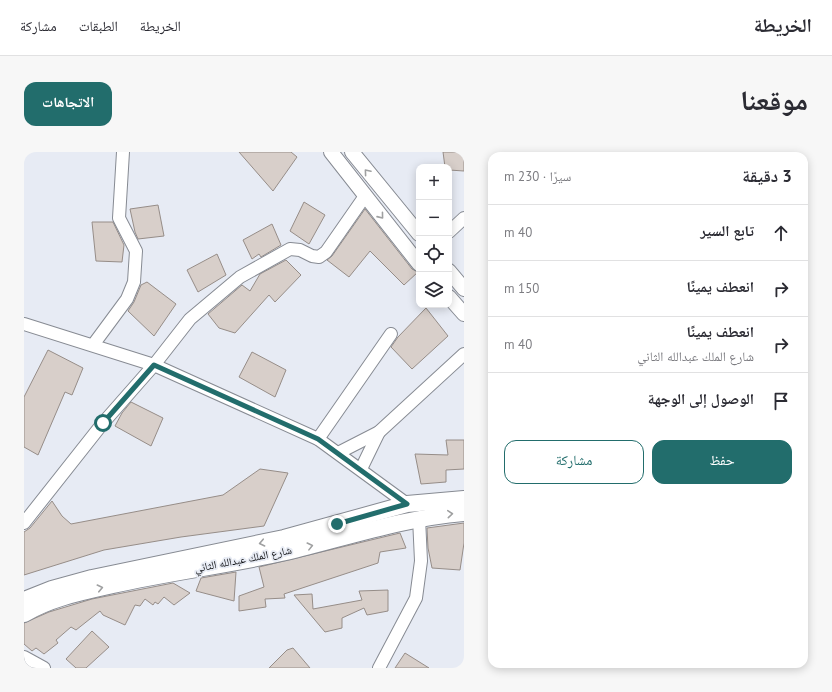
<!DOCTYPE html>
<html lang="ar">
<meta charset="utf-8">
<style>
:root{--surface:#fff;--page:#f7f7f7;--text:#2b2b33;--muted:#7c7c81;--line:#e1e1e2;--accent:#226d6c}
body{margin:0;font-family:"PT Sans","Noto Naskh Arabic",sans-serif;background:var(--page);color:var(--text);direction:rtl}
.controls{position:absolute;right:12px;top:12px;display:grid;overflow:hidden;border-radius:8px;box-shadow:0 2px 10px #0003}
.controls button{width:36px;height:36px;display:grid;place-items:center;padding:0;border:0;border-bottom:1px solid var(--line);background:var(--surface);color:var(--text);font:20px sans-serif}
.stop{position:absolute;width:12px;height:12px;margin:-9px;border:3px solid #226d6c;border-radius:50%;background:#fff}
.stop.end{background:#226d6c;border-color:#fff;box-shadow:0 1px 4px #0008}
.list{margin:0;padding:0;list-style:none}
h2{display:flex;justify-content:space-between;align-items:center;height:52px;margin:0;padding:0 16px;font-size:17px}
h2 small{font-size:13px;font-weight:400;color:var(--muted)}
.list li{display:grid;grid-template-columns:26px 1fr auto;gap:12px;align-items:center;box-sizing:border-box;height:56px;padding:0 16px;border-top:1px solid var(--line)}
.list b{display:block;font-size:15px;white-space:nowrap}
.list p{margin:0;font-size:13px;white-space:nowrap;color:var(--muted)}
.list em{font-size:13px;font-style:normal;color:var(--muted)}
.actions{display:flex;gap:8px;padding:12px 16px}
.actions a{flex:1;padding:9px 0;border:1px solid var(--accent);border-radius:12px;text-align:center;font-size:14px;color:var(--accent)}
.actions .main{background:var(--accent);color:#fff}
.icon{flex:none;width:22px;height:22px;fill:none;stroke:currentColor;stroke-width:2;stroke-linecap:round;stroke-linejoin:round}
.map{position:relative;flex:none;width:440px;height:516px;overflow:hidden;direction:ltr;border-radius:12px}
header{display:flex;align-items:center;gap:24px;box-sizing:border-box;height:56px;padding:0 20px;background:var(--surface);border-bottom:1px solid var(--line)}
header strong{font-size:19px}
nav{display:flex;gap:22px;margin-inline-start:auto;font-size:14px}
.intro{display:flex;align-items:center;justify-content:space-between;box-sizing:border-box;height:96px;padding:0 24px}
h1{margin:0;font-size:28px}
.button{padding:10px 18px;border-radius:12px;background:var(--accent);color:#fff;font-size:14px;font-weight:700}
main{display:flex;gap:24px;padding:0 24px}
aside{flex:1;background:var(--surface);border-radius:12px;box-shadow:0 2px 10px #0003}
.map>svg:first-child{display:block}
.building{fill:#d8cfca;stroke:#968d88}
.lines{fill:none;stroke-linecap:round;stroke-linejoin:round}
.minor-casing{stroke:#878b93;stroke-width:14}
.tertiary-casing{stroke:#878b93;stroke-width:16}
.secondary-casing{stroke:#878b93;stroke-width:18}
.minor{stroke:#fff;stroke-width:12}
.tertiary{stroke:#fff;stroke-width:14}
.secondary{stroke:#fff;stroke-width:16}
.oneway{stroke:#9fa0a1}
.route{stroke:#226d6c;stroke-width:5}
.labels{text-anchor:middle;stroke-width:3.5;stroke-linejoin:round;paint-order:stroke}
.street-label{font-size:11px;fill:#101215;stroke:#e7ebf4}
</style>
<header>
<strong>الخريطة</strong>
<nav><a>الخريطة</a><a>الطبقات</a><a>مشاركة</a></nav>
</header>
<div class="intro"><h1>موقعنا</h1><a class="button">الاتجاهات</a></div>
<main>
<aside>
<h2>3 دقيقة<small>سيرًا · 230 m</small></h2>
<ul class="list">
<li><svg class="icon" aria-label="ahead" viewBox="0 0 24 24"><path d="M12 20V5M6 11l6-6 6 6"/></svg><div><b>تابع السير</b></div><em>40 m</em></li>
<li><svg class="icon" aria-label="right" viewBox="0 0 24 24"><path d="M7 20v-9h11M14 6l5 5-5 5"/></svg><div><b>انعطف يمينًا</b></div><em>150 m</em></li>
<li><svg class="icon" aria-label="right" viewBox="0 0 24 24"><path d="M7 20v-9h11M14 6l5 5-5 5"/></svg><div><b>انعطف يمينًا</b><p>شارع الملك عبدالله الثاني</p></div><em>40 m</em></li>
<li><svg class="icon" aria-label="arrive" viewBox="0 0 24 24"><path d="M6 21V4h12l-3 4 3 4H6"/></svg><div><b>الوصول إلى الوجهة</b></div></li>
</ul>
<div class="actions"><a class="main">حفظ</a><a>مشاركة</a></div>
</aside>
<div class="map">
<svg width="440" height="516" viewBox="0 0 440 516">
<rect width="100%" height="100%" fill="#e7ebf4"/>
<g class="building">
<polygon points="215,0 267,0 273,5 249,39"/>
<polygon points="419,0 440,0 440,19 425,18 425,15 421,15"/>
<polygon points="280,50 301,63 285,92 266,79"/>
<polygon points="134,53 140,84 114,87 111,80 106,57"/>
<polygon points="341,57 388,117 394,120 380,133 346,99 325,125 303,108 308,104"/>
<polygon points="68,70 89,70 100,93 98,110 72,109"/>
<polygon points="248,72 257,93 237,105 235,102 228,107 219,88"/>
<polygon points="193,102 202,123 174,140 163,118"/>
<polygon points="262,108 277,123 251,150 245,143 211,181 195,176 184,162 218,133 226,139 236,122"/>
<polygon points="123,130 152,152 130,184 104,159 110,150 117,133"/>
<polygon points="402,156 424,184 388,217 367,195 374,185"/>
<polygon points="24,198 59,216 48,243 41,240 14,303 0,295 0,245"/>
<polygon points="228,200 262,218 251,245 215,225"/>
<polygon points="107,250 139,266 127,294 91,274 98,261"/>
<polygon points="422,288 440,288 440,317 422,318 422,330 397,332 391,302 424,303"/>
<polygon points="236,317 264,321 240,374 157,385 80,398 0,423 0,380 6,376 28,349 38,364 47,372 199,343"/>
<polygon points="440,371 440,391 436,418 408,416 404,396 403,376"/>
<polygon points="376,381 382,396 356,400 354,411 260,442 261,446 241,447 242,455 215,459 215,444 240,435 235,415"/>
<polygon points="212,420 210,449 172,439 177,426"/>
<polygon points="149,431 166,441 150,453 140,445 134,452 131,450 129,453 121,447 116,454 111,453 101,473 79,463 76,459 52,478 47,475 32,488 34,491 20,502 12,496 8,499 0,492 0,471 25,460 68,447"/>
<polygon points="364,438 364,459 343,463 340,456 318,466 318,476 301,480 270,443 288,442 289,457 338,448 335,439"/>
<polygon points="68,479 85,495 62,516 52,516 42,507"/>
<polygon points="269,496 286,516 245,516 263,498"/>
<polygon points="381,501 405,516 371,516"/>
</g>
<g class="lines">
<defs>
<g id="minor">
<polyline points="425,80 440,66"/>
<polyline points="0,172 130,213 294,287 383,352"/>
<polyline points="69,193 103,147 110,130 112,99 95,66 99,0"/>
<polyline points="294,287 367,182"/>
<polyline points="314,301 355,280 440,202"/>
<polyline points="337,317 355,280"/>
<polyline points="0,371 79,271 130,213 166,167 216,125 266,97 276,98 288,104 295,105 302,100 341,44"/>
<polyline points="0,505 20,516"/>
<polyline points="355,516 392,446 397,409 395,366"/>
</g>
<g id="tertiary">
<polyline points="307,0 395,112"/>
<polyline points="328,0 395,82"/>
<polyline points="425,119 440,137"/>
<polyline points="425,145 440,162"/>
</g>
<g id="secondary">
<polyline points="0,448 28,437 68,426 260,386 383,352 440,347"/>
<path d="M0 462C27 446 58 440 89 433 146 420 205 413 262 400 321 386 379 366 440 361"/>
</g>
</defs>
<use href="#minor" class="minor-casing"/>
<use href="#tertiary" class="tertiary-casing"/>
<use href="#secondary" class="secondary-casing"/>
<use href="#minor" class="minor"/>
<use href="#tertiary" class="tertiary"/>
<use href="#secondary" class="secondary"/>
</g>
<defs><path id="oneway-chevron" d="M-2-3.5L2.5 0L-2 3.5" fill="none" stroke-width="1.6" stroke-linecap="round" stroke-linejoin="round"/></defs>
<g class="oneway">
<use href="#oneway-chevron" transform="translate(343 20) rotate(-130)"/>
<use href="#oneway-chevron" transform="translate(357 64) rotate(51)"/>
<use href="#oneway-chevron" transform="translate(426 362) rotate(-5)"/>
<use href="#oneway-chevron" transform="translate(238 391) rotate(168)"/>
<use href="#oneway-chevron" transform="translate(286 394) rotate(-14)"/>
<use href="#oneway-chevron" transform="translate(76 436) rotate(-13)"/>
</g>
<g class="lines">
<polyline class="route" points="79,271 130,213 294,287 383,352 313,372"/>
</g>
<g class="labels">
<g class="street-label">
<text transform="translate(219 407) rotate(-11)" y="4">شارع الملك عبدالله الثاني</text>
</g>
</g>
</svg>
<div class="controls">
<button>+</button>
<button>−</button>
<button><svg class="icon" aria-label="locate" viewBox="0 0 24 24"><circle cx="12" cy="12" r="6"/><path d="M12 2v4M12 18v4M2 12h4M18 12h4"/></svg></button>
<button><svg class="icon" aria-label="layers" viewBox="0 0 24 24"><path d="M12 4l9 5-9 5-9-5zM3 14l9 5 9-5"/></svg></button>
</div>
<div class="stop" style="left:79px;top:271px"></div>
<div class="stop end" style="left:313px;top:372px"></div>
</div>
</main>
